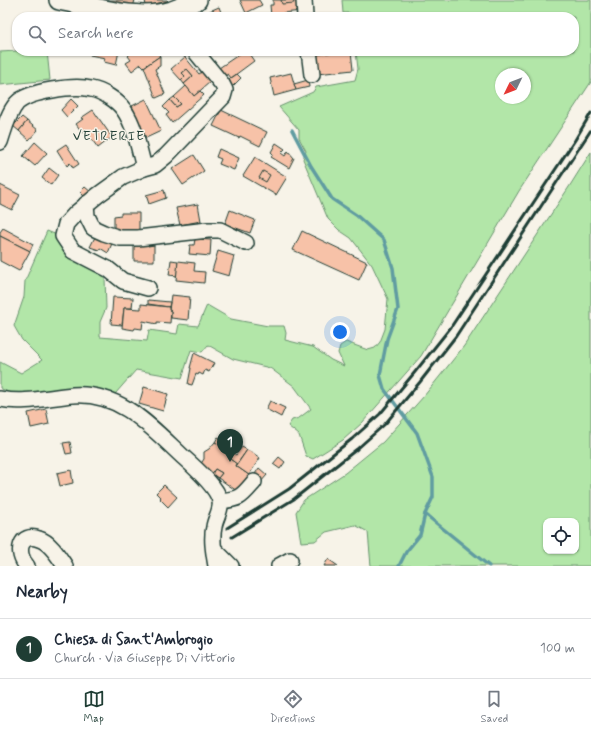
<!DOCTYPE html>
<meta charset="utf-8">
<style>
:root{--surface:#fff;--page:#f2f2f3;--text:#1f2937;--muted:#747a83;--line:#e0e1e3;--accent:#1f3d34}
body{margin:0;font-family:Mynerve,sans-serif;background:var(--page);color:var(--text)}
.controls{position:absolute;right:12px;bottom:12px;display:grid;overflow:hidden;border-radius:8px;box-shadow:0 1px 3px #0004}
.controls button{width:36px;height:36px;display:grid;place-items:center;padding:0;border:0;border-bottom:1px solid var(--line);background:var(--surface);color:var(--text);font:20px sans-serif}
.compass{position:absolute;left:495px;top:68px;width:36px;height:36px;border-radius:50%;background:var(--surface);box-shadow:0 1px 3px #0004;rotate:227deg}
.you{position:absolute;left:340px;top:332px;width:14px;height:14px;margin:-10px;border:3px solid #fff;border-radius:50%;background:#1a73e8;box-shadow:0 0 0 6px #1a73e833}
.badge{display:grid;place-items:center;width:26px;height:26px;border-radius:50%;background:var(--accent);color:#fff;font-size:13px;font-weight:700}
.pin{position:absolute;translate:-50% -33px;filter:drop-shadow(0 1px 2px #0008)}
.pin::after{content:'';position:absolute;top:21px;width:14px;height:12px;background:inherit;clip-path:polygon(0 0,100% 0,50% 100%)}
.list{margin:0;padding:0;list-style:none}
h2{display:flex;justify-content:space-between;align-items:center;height:52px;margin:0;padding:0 16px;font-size:17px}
h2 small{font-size:13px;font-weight:400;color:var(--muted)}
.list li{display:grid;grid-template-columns:26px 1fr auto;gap:12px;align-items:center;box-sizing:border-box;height:60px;padding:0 16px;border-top:1px solid var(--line)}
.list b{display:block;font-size:15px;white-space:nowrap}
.list p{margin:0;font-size:13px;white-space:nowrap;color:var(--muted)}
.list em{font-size:13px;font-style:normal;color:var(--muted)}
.icon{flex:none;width:22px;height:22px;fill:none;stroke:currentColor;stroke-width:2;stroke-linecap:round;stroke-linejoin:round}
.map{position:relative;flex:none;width:591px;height:566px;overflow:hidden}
.search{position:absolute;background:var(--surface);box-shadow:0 1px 3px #0004;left:12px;right:12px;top:12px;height:44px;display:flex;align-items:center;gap:10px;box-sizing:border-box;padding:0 14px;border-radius:16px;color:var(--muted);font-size:15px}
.sheet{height:112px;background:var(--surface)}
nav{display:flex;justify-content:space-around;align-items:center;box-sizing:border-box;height:56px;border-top:1px solid var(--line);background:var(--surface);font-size:11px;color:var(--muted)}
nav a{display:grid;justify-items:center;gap:2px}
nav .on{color:var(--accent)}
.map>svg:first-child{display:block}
.green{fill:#b2e6a8;stroke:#68926e;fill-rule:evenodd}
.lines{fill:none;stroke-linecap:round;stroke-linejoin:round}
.stream{stroke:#609ca1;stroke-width:3.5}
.building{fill:#f7c2a8;stroke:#1f3d34}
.minor-casing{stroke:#1f3d34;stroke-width:18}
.major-casing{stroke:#1f3d34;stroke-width:22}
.minor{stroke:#f7f3e8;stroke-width:15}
.major{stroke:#f7f3e8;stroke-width:19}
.rail{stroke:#1f3d34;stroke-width:3}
.labels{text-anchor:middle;stroke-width:3;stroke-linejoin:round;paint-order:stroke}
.quarter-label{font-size:14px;letter-spacing:1px;fill:#1f3d34;stroke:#f7f3e8}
</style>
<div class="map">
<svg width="591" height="566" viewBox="0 0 591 566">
<rect width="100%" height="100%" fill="#f7f3e8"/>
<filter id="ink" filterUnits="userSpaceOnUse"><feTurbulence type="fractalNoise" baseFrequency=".025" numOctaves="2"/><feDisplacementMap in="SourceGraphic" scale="8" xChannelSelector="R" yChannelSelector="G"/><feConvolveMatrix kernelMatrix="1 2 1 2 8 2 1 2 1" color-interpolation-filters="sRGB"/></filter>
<g filter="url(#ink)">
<g class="green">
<path d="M342 0H591V82L519 191 421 356 362 423 343 440 313 459 306 456 299 435 288 426 292 420 299 418 311 409 294 386 270 368 233 359 208 345 202 352 191 350 182 378 136 370 115 394 88 389 17 394 10 393 0 388V362L21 373 42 360 22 340 14 326 24 297 25 281 47 231 57 235 76 259 86 267 102 272 105 278 106 308 100 322V337L147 341 149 330 177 334 179 324 198 326 207 305 231 319 268 326H284L286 333 285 340 313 347 331 360 344 366 338 353 340 346 346 342 368 350 375 348 380 342 385 329 388 299 372 265 351 238 339 230 328 219 303 159 306 151 299 138V130L279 107 313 92 316 87 355 80 358 69 356 51H574V17H351L350 13H343ZM501 74H525V98H501Z"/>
<polygon points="17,51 47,51 50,80 0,85 0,52"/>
<path d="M591 152V566H371L368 532 355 525 326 532 315 541 301 542 296 512 304 500 345 473 383 442 424 396 464 346 569 187ZM546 521H576V551H546Z"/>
</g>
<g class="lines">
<g class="stream">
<polyline points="292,130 311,166 332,199 356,215 384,240 393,268 398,309 387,339 380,375 384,389 417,433 433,477 433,497 425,514 420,535 406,552 399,566"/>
<polyline points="425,514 489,566"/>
</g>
</g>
<g class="building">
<polygon points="106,0 135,0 133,7 105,2"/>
<polygon points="145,0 167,0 168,1 146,6"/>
<polygon points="240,0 259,0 262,5 246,13"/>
<polygon points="273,0 301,0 302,11 283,13 283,15 271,16 270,5 273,5"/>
<polygon points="281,0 293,0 294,3 282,4"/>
<polygon points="219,7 222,15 215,17 212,10"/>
<polygon points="212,10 215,17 198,17"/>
<polygon points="91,51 119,51 116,65 104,62 105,58 90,55"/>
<polygon points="129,51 156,51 160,56 144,67 141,64 132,71 126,63 131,60 128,56 131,53"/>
<polygon points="244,51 247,51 254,61 231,78 228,74 225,76 219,68"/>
<polygon points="341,51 351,51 353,70 317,74 315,55"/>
<polygon points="160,56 160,66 155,69 165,94 156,98 144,67"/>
<polygon points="185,57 199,74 202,72 210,82 194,96 184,84 193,76 187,69 182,73 185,76 181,80 171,69"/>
<polygon points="187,69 193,76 184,84 181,80 185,76 182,73"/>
<polygon points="291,73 296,90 274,96 270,78"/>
<polygon points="237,74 241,78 232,87 227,81"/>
<polygon points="308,80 309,87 296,90 294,84"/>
<polygon points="186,86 194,96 200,91 204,95 172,123 166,115 169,113 163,107 170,100 176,107 181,104 174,97"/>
<polygon points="174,97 181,104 176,107 170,100"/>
<polygon points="71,99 78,106 67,117 61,110"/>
<polygon points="146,99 161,131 146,138 132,106"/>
<polygon points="93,110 112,137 98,148 85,130 82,132 76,124 83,119 81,118"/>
<polygon points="221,110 267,132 260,146 240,136 239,138 213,126"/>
<polygon points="22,117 27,121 19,131 13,126"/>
<polygon points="27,121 38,130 29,140 19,131"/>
<polygon points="35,142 47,153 35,166 23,156"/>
<polygon points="276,143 285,149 281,153 285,156 288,151 294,158 289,168 271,157 273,154 271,152"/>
<polygon points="66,144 79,164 73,168 70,163 67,166 57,150"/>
<polygon points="219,149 239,158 234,170 219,164 221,159 216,157"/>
<polygon points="194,155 204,171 183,185 172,169"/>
<polygon points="255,157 287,177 276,195 243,176"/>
<polygon points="49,168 58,175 51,185 42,178"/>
<polygon points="263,171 270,175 266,182 259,178"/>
<polygon points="0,185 20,195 12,210 0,204"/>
<polygon points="85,187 92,193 87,199 80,192"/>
<polygon points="164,190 166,198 149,204 146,195"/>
<polygon points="198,204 201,221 180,225 176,208"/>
<polygon points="230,210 255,220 250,233 225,224"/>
<polygon points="121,213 139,213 139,231 114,232 114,216 121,215"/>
<polygon points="3,228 33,244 30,251 0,236 0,232"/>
<polygon points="302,231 367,262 359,280 293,250"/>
<polygon points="96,235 113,241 108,253 100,248 99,250 90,247"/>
<polygon points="0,236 30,251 19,271 0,261"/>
<polygon points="195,239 211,240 210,256 189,254 190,245 194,245"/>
<polygon points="134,244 148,244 148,246 154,245 154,261 134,261"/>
<polygon points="218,251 234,256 229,276 212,271"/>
<polygon points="171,260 178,261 177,276 169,275"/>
<polygon points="178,261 195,263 194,271 205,272 204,283 176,280"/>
<polygon points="171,295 190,297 188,320 171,318 171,311 169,310"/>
<polygon points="113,297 133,298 132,308 124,308 122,325 111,324"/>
<polygon points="148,300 170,302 169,307 148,304"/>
<polygon points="141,304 169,307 169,310 171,311 170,323 157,322 157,324 143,321 142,329 135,328 134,330 122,328 124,308 141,309"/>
<polygon points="194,353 214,363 209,372 205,370 203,375 199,373 198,375 196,374 192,385 188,384 191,368 190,368"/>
<polygon points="144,387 168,394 163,411 139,404"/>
<polygon points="270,401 285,408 281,417 266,409"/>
<polygon points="46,409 49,424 31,428 28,413"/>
<polygon points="218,437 227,443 224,448 215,442"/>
<polygon points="70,442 72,453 66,454 63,443"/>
<polygon points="215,442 233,453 230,459 237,464 236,466 249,475 237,491 218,478 222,473 215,469 212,474 200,465 204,459 204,452 209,449"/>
<polygon points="242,447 247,450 237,464 230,459 233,453 236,455"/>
<polygon points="247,450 253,453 260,458 249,475 236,466"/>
<polygon points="279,457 285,462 280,469 273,464"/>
<polygon points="259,468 267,475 260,483 253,477"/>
<polygon points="215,469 222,473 218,478 212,474"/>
<polygon points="71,470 73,483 60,486 57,473"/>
<polygon points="164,485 177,497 168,507 160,499 161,498 156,493"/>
<polygon points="328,559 338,566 324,566"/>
</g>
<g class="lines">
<defs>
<g id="minor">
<polyline points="304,0 305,17"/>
<polyline points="309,51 312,75"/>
<path d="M0 142C4 130 8 113 17 103 29 91 74 85 91 89 102 91 117 100 124 110 135 126 139 149 144 168"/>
<polyline points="86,204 87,216 93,228 104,233 120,238 138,238 208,230 220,230 246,243"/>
<polyline points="148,288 123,281 108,269 73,251 63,236 66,224 76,213 98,195 123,177 144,168 155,165 166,156 223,97 225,90 222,84 195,51"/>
<path d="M0 399C24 404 49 397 73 395 120 392 149 425 181 455 192 465 217 486 220 501 222 510 215 518 214 527 211 539 214 554 216 566"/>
<path d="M220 501C241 499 241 497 254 482"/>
<polyline points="214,549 231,566"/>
<path d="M27 566C15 553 20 532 39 539 50 542 59 557 65 566"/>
<polyline points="279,566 290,560"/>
</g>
<path id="major" d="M59 0C95 7 136 22 172 11 180 8 189 4 197 0"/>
</defs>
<use href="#minor" class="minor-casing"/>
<use href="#major" class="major-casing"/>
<use href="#minor" class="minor"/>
<use href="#major" class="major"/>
<g class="rail">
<polyline points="227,528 289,489 352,439 380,414 415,372 451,327 575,140 591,113"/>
<polyline points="232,537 294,499 357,449 385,424 420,382 456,336 591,130"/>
</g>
</g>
</g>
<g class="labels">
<g class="quarter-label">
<text x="109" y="140">VETRERIE</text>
</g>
</g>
</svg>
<div class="controls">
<button><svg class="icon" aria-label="locate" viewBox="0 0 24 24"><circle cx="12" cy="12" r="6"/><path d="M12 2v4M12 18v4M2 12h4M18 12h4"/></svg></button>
</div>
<svg class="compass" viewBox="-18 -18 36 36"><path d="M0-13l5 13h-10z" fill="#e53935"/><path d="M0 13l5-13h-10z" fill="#747a83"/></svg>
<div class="you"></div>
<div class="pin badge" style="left:230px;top:462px">1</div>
<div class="search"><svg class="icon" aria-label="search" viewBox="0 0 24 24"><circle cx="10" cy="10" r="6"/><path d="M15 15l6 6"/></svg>Search here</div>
</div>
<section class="sheet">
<h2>Nearby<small></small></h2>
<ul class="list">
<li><span class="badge">1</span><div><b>Chiesa di Sant'Ambrogio</b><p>Church · Via Giuseppe Di Vittorio</p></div><em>100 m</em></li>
</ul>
</section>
<nav>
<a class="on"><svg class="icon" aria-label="map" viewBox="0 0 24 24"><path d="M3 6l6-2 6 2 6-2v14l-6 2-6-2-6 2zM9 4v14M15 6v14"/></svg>Map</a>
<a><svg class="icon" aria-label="directions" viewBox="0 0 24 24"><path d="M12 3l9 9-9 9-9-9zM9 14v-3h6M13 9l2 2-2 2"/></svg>Directions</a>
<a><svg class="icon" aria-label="saved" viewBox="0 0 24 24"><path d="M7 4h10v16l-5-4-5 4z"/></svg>Saved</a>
</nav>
